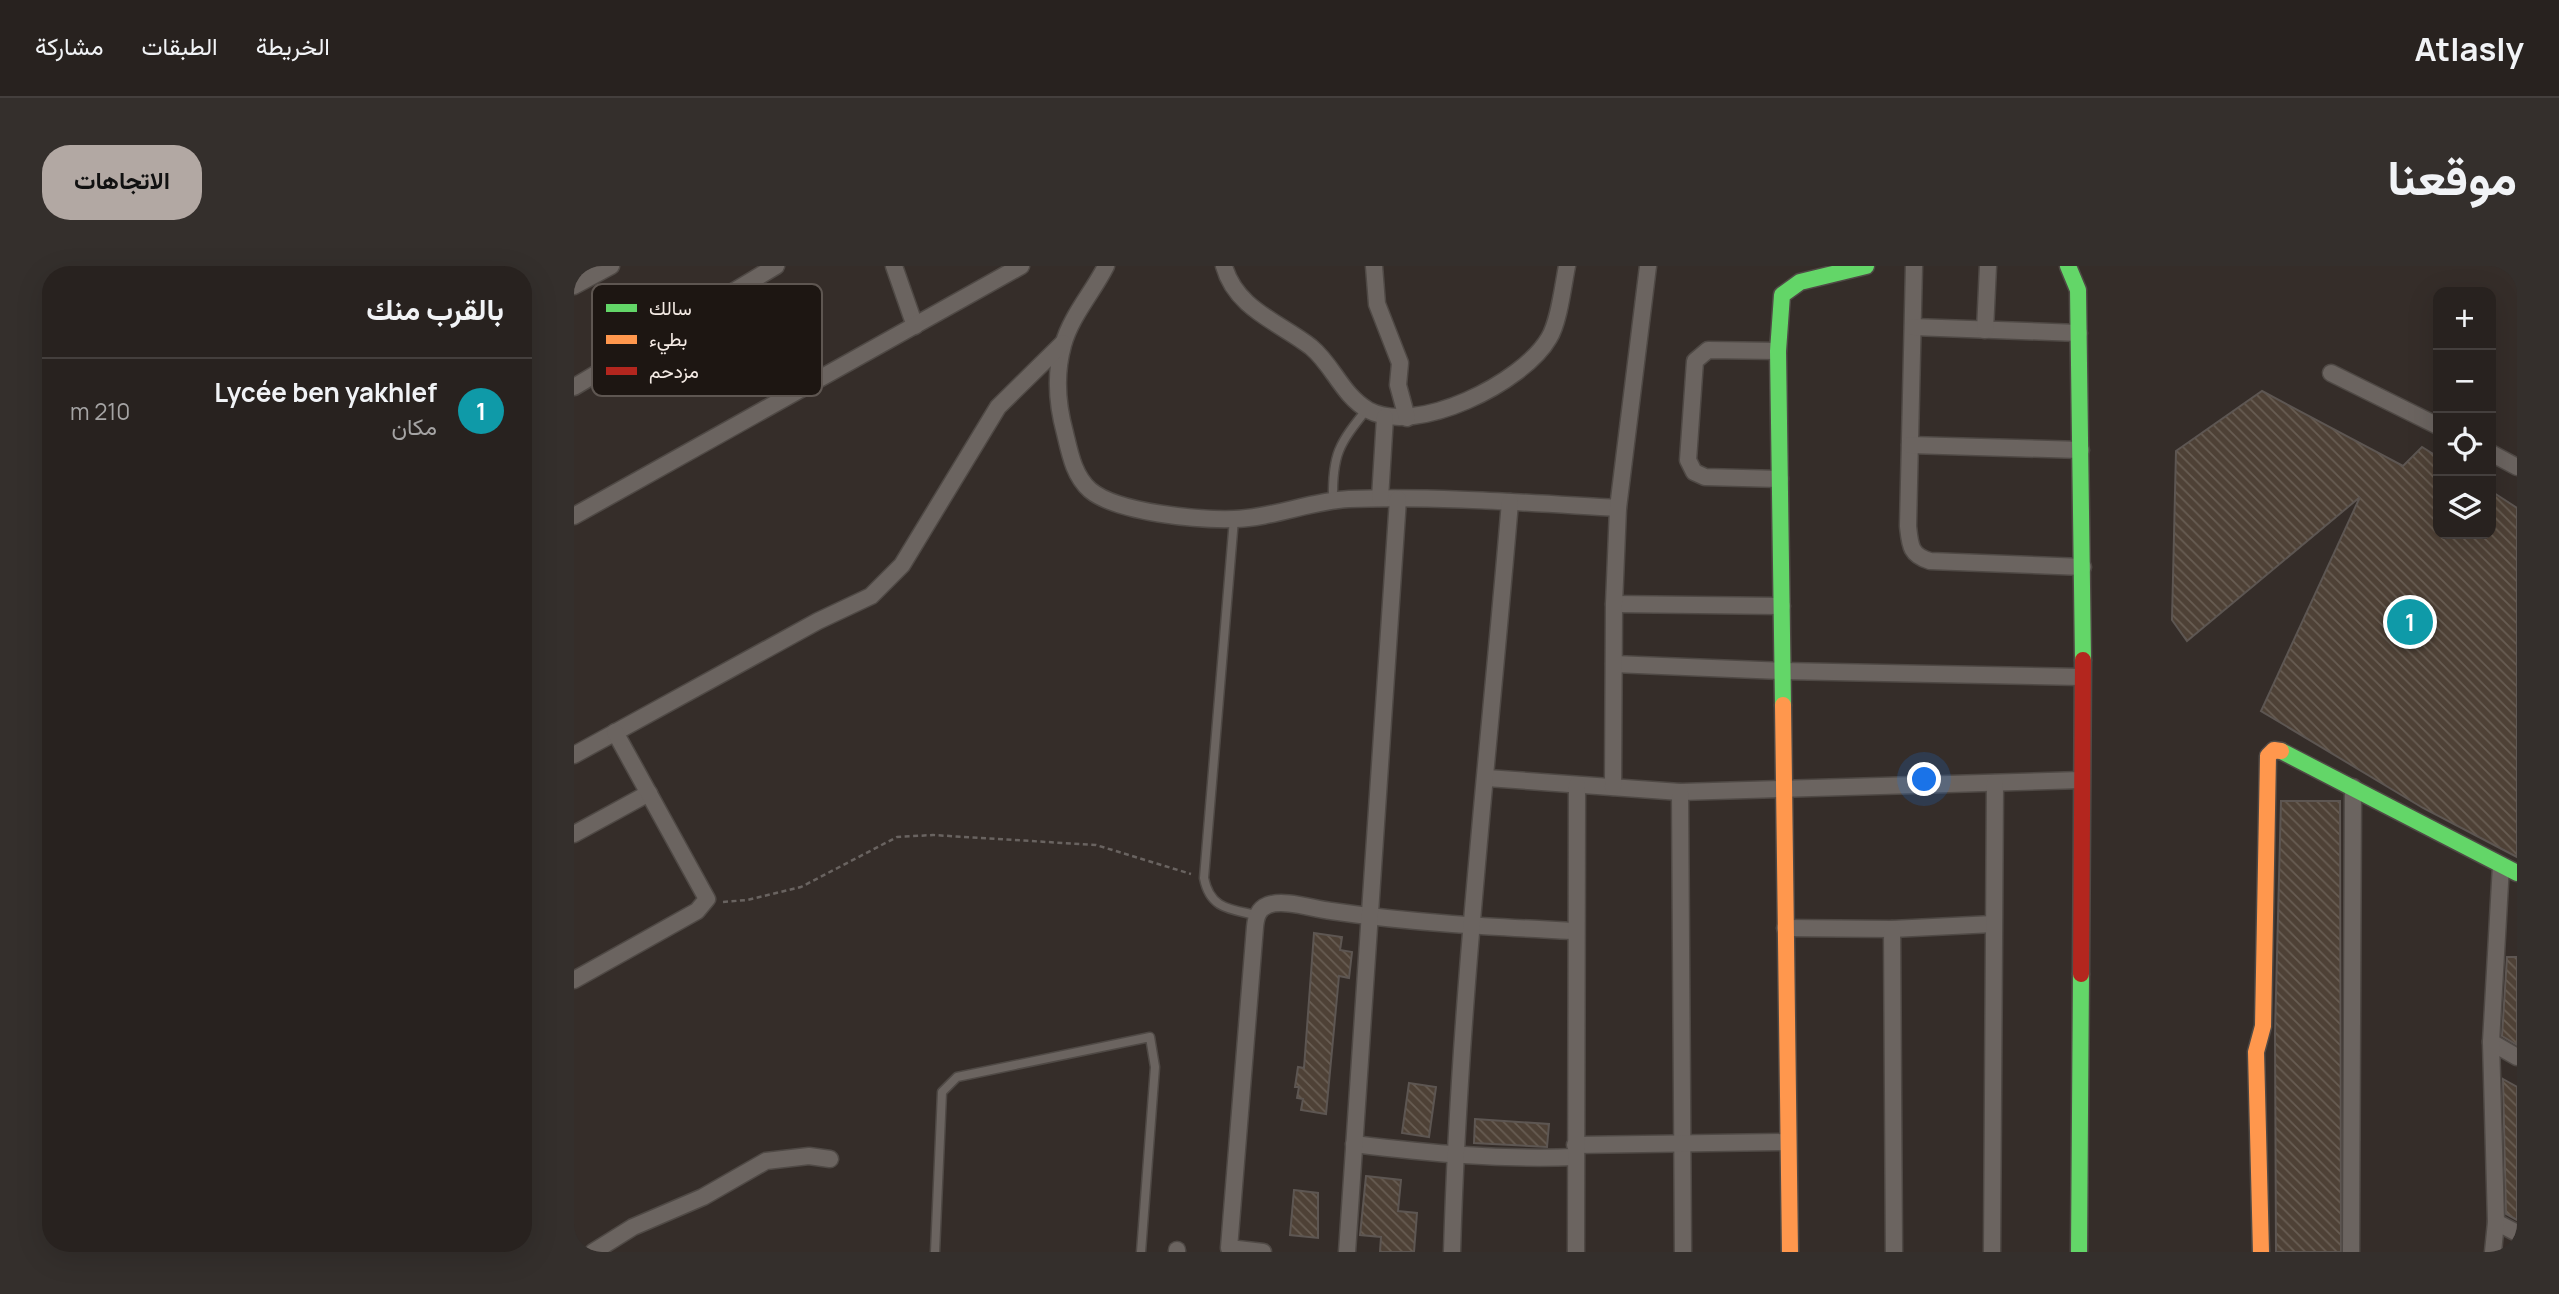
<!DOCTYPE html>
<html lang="ar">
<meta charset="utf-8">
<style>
:root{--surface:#28221f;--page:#342f2c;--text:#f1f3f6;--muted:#a5a4a4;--line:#443f3d;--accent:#b2a8a3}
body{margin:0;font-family:Manrope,Vazirmatn,sans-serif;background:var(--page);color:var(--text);direction:rtl}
.controls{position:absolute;right:21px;top:21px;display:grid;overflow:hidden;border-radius:14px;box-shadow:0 7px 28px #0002}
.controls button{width:63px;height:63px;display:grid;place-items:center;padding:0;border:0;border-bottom:2px solid var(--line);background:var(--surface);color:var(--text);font:35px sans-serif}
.you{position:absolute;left:1351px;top:514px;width:24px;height:24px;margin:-18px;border:5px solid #fff;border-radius:50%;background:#1a73e8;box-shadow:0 0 0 10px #1a73e833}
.badge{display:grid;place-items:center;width:46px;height:46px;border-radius:50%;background:var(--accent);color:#fff;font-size:23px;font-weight:700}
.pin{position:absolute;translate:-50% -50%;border:4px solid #fff;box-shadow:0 2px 7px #0006}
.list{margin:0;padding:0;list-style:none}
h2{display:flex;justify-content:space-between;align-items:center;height:91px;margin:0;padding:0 28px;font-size:30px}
h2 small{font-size:23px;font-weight:400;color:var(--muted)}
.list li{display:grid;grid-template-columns:46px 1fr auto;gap:21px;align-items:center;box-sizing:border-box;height:105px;padding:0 28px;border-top:2px solid var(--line)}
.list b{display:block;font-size:26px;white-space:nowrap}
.list p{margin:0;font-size:23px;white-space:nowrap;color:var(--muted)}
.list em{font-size:23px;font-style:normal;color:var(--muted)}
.icon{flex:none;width:38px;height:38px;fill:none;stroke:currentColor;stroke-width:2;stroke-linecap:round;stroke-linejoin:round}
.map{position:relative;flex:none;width:1943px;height:986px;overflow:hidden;direction:ltr;border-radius:28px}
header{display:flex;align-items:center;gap:42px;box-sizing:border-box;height:98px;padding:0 35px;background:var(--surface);border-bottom:2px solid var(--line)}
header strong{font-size:33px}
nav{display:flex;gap:38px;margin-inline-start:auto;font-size:24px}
.intro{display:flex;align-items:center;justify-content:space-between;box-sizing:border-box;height:168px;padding:0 42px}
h1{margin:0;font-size:49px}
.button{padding:18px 32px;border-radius:28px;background:var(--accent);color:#111;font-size:24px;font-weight:700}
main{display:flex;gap:42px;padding:0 42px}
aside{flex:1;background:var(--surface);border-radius:28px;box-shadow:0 7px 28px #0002}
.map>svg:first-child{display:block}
.building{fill:url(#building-back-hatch);stroke:#5d5652;stroke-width:2}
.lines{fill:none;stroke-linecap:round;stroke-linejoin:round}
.lane-casing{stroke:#4f4945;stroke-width:11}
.street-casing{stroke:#4f4945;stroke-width:19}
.fast-casing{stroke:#4f4945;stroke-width:19}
.slow-casing{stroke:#4f4945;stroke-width:19}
.jam-casing{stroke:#4f4945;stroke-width:19}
.path{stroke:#696360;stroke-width:2.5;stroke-dasharray:5 3.5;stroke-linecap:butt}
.lane{stroke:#6b6460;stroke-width:8}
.street{stroke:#6b6460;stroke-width:16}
.fast{stroke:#63d668;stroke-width:16}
.slow{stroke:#ff974d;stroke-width:16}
.jam{stroke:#b3261e;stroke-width:16}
.key{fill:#1d1612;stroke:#5e5651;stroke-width:2}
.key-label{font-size:19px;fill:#f5ebe5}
</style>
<header>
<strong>Atlasly</strong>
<nav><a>الخريطة</a><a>الطبقات</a><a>مشاركة</a></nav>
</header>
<div class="intro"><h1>موقعنا</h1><a class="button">الاتجاهات</a></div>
<main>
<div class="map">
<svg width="1943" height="986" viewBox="0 0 1943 986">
<defs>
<pattern id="building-back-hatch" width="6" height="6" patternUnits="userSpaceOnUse" patternTransform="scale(1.75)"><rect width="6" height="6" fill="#4e4136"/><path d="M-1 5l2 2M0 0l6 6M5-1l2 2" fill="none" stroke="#685d53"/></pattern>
</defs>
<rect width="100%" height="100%" fill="#352d29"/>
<g class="building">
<polygon points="1688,125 1829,200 1848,181 1864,191 1864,268 1917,268 1917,225 1943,242 1943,591 1849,542 1687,445 1786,231 1613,375 1598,354 1602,185"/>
<polygon points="1707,535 1766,535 1767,986 1702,986 1701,767"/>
<polygon points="740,667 768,671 766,684 778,686 775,712 765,710 752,848 727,844 729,833 723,832 725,821 721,821 724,801 730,802"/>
<polygon points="1933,691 1943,691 1943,779 1928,770"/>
<polygon points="1929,813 1943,821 1943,954 1932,948"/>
<polygon points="835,817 862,821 855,871 828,867"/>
<polygon points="901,853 975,858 973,881 900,877"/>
<polygon points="792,910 827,914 824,945 843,947 840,986 806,986 807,971 786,969"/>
<polygon points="720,924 744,927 744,972 716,969"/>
</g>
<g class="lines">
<defs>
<g id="lane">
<path d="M759 234C758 188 765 178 793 143"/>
<path d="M660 253 630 612C636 643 656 643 682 649"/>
<polyline points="361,986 368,826 383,811 576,771 581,801 567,986"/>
</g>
<g id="street">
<polyline points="320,0 341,60"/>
<path d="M532 0C519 26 497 50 489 79 481 108 483 138 491 167 496 188 500 210 516 224 543 247 625 254 660 253 699 252 736 235 775 233 864 230 955 237 1044 242"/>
<path d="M650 0C662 43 705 56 737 81 759 99 768 129 794 144 842 170 949 117 975 72 985 56 989 20 993 0"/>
<polyline points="800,0 803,38 826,97 824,119 833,152"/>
<path d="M1340 0 1334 260C1336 279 1336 289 1356 295L1509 301"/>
<polyline points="0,20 37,0"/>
<polyline points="1339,61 1505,67"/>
<polyline points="1411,64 1414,0"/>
<polyline points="1204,85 1134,84 1121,95 1114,194 1120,206 1131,211 1206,213"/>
<polyline points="1757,107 1864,160"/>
<polyline points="0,121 202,0"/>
<polyline points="1336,179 1507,184"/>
<polyline points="1917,187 1943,201"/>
<polyline points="806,232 811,151"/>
<polyline points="0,250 447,0"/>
<polyline points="1040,338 1208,340"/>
<polyline points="1040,398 1209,405 1507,411"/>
<polyline points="0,489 244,355 297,330 328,299 424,141 489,77"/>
<polyline points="913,512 1106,526 1507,514"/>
<polyline points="1039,521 1040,338 1044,242 1074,0"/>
<polyline points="1106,526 1109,986"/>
<polyline points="0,568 75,527"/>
<polyline points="1211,662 1318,663 1419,658"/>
<polyline points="1318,663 1320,986"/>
<polyline points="0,714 123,645 133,633 41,466"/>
<polyline points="1917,776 1943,791"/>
<path d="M780 878C854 887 926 894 1001 891"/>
<polyline points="1001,879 1214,876"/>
<polyline points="1922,956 1943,967"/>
<polyline points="19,986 59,961 129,931 192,895 235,890 256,893"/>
<polyline points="603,986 603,984"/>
<path d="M689 986 655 982 681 661C682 651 684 643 694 639 711 633 739 643 757 645 838 657 920 661 1001 665"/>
<polyline points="773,986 824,233"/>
<path d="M878 986C885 736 915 486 936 236"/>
<polyline points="1002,986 1003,519"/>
<polyline points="1418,986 1421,517"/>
<polyline points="1777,986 1779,521"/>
<polyline points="1919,986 1922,956 1917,776 1927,599"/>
</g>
<g id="fast">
<polyline points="1494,0 1504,24 1509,394"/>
<polyline points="1209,439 1204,85 1208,29 1226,16 1292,0"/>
<polyline points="1707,485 1943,607"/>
<polyline points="1505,986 1507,708"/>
</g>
<g id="slow">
<polyline points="1209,439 1216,986"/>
<polyline points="1687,986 1682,786 1689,760 1694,490 1700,484 1707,485"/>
</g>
<polyline id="jam" points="1507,708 1509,394"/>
</defs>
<use href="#lane" class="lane-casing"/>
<use href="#street" class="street-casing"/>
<use href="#fast" class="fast-casing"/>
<use href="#slow" class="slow-casing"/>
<use href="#jam" class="jam-casing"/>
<polyline class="path" points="149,636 173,634 227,621 323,571 359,569 522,579 617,608"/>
<use href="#lane" class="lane"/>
<use href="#street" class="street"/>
<use href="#fast" class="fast"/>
<use href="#slow" class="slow"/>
<use href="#jam" class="jam"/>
</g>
<rect x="18" y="18" width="230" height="112" rx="10" class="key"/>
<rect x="32" y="38" width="31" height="8" fill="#63d668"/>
<rect x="32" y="69" width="31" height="9" fill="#ff974d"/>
<rect x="32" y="101" width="31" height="8" fill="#b3261e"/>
<g class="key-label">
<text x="75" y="49">سالك</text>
<text x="75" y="80">بطيء</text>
<text x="75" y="112">مزدحم</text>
</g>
</svg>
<div class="controls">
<button>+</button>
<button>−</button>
<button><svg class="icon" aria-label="locate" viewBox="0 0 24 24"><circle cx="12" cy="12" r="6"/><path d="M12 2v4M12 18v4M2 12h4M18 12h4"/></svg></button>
<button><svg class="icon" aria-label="layers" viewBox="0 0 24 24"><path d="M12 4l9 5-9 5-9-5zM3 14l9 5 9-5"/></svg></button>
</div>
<div class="you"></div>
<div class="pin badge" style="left:1836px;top:356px;background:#0f9aa8">1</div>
</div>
<aside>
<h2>بالقرب منك<small></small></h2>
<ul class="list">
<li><span class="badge" style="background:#0f9aa8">1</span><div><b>Lycée ben yakhlef</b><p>مكان</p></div><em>210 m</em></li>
</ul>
</aside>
</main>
